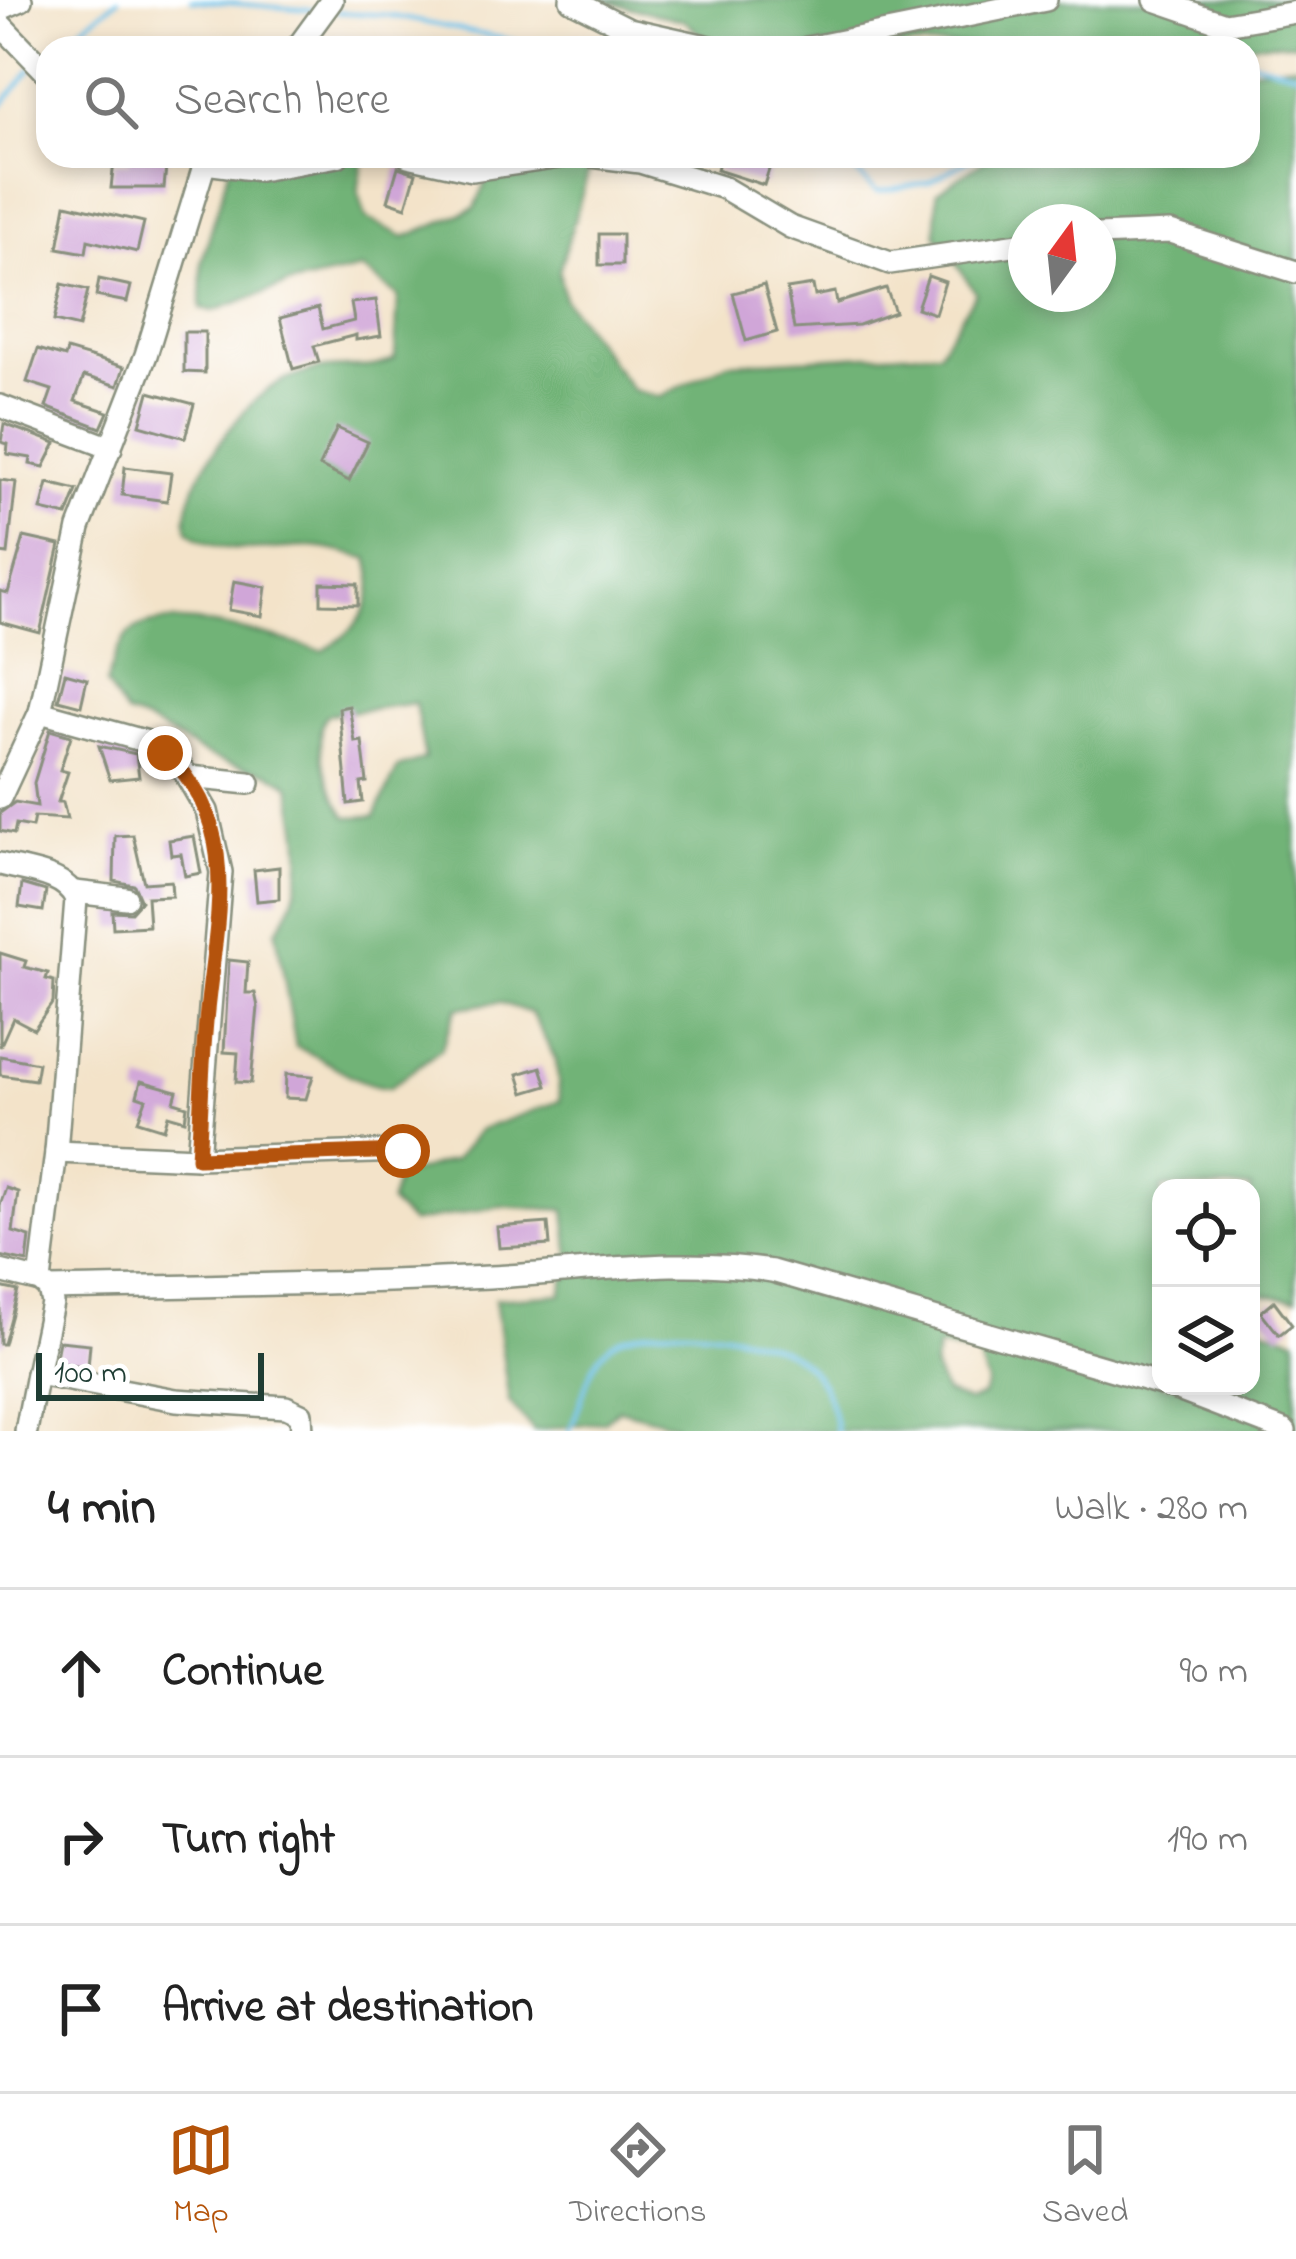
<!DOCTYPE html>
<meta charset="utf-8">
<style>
:root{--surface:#fff;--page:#f6f6f6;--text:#222;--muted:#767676;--line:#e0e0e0;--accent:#b45309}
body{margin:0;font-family:"Indie Flower",sans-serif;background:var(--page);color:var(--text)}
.controls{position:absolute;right:36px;bottom:36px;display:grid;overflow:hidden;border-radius:24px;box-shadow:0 6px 18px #0003}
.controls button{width:108px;height:108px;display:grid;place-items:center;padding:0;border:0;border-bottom:3px solid var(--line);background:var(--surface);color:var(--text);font:60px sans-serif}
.compass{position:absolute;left:1008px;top:204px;width:108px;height:108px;border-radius:50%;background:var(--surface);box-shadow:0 6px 18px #0003;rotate:15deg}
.scale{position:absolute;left:36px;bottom:30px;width:228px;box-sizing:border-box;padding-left:12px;border:6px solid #1f3d34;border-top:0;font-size:33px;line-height:42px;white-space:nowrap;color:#1f3d34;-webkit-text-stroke:9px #fff;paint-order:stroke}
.stop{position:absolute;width:36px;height:36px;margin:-27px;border:9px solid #b45309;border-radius:50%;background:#fff}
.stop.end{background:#b45309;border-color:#fff;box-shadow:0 3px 12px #0008}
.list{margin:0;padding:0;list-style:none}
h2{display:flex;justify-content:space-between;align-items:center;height:156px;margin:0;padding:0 48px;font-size:51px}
h2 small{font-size:39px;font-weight:400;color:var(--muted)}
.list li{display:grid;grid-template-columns:78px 1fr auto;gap:36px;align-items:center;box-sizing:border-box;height:168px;padding:0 48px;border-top:3px solid var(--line)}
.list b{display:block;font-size:45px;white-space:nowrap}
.list em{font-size:39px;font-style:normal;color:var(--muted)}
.icon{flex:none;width:66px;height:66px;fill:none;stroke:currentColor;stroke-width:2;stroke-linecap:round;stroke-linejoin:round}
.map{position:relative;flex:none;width:1296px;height:1431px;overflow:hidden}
.search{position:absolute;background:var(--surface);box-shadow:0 6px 18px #0003;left:36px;right:36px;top:36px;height:132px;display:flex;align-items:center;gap:30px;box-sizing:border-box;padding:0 42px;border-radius:36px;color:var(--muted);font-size:45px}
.sheet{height:660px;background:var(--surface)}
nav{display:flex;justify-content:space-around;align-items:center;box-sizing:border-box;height:168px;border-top:3px solid var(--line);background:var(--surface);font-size:33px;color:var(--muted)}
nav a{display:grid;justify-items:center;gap:6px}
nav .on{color:var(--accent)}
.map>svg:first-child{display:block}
.forest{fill:#71b377;stroke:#487856;stroke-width:3;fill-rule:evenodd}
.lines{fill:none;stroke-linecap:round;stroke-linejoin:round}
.stream{stroke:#6ac0e7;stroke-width:4.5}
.building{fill:#d0a6d8}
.minor-casing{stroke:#89907e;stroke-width:26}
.minor{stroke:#fff;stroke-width:21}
.route{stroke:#b45309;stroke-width:15}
</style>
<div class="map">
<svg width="1296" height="1431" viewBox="0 0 1296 1431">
<rect width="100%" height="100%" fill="#fff"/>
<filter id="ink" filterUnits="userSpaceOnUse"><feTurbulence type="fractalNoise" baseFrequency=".00833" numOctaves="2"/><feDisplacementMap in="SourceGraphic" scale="24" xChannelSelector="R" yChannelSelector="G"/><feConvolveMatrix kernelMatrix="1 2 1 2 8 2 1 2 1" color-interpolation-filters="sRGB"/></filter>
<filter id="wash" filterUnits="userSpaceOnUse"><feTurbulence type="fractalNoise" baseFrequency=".004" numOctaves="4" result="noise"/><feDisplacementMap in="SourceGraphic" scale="48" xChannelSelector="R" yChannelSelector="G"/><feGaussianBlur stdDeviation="2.7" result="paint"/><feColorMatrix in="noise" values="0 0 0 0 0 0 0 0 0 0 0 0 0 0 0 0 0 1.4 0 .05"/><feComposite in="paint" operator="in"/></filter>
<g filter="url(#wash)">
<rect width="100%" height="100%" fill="#f3e3c9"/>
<g class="forest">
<polygon points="601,0 1296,0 1296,43 716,48 685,21"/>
<path d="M1296 64V1299L1251 1292V1188H1161V1386H1251V1311L1265 1329 1296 1338V1431H674L675 1424 619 1409 604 1421 534 1431 509 1402 495 1299 561 1294 570 1256 565 1210 500 1206 411 1223 390 1203 397 1177 454 1160 479 1130 560 1101 556 1060 531 1013 499 1002 457 1008 441 1049 390 1087C354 1085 330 1059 296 1047L276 931C310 884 302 839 290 785 260 764 240 770 211 757 181 743 159 724 126 715L106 684C112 669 118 644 130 633 167 602 278 640 323 651 359 629 381 602 368 558 350 555 329 547 310 547 273 547 217 560 188 530 177 492 238 410 269 389 280 381 299 375 312 371 339 362 372 374 395 358L398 296 362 269 287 285 213 311 201 308 202 261 233 156H364L358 191 366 218 405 237 475 208 496 156H593L559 271 564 299 632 390 660 397 728 363 939 351 976 293 936 234 937 192 991 156H1248V69ZM1026 222H1098V294H1026ZM415 703 425 759 398 768 375 816 348 817C330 798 310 737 326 715ZM938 1347 978 1355 987 1383 983 1396 969 1402 945 1393 933 1367Z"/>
</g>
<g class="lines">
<g class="stream">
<polyline points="191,0 312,10"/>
<polyline points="336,12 387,15 549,48"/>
<polyline points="54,48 118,0"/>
<polyline points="1248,60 1296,72"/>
<polyline points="0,108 31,69"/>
<polyline points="839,156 877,192 929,182 975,156"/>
<path d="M569 1431C583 1406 585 1366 609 1346 647 1314 771 1332 805 1364 824 1381 834 1406 836 1431"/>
</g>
</g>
<g id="blocks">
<g class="building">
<polygon points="129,156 167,156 164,188 111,188 114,162 129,163"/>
<polygon points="720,156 771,163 764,185 717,170"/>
<polygon points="398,167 416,173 406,207 388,201"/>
<polygon points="66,204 144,222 137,252 88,240 86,253 58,248"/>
<rect x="599" y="234" width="23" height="31"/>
<polygon points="928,276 945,282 935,314 917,308"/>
<polygon points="99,279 131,286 127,302 96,296"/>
<polygon points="62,284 88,290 79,327 54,321"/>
<polygon points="764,285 777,332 746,341 733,293"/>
<polygon points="813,285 815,296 835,292 837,303 886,288 895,312 859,325 794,329 787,289"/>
<polygon points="376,300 381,336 356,340 356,335 314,346 319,362 293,369 280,318 318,308 323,329 354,321 351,303"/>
<polygon points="184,332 205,332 205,373 184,372"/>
<polygon points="38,349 65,357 67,350 124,367 118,386 84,376 75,401 108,412 101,428 46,407 52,390 27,382"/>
<polygon points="149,392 194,404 185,438 140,425"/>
<polygon points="4,424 56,443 44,467 30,464 31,458 7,454 8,444 1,442"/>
<polygon points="337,428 368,442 349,481 319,466"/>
<polygon points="125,467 171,473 167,501 122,495"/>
<polygon points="0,480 16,482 8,554 0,553"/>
<polygon points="48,483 77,490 67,516 41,510"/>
<polygon points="24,537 60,545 40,633 0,622 0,591 8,593"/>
<polygon points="234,581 266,587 262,616 229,610"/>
<polygon points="321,583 358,584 358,605 321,604"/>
<polygon points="65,673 87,679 81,706 58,700"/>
<polygon points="349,706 355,742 362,741 367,782 361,783 363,802 348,804 339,708"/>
<polygon points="50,730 71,736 60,770 68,772 58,802 63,802 67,819 34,817 32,827 16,824 14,834 0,831 0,813 15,802 37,806 34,783"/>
<polygon points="99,746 136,754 139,777 110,780"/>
<polygon points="133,835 144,883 171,881 172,896 147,897 149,926 113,928 112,911 131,912 141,901 134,885 114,881 115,836"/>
<polygon points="194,836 201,873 185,876 181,854 171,855 169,840"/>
<polygon points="279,867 279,899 257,901 254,870"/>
<polygon points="22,884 46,891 43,911 19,907"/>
<polygon points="0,953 26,961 24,967 48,973 46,979 54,981 53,1002 34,1029 13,1018 0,1047"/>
<polygon points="229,960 248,962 246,993 255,993 258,1007 251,1083 236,1082 238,1053 224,1052"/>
<polygon points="0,1056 38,1063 35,1080 0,1075"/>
<polygon points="541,1067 547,1086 524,1093 518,1074"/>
<polygon points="286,1074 313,1076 306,1099 285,1098"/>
<polygon points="141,1081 177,1091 174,1102 187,1106 185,1120 168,1115 164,1129 138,1121 146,1099 137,1096"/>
<polygon points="6,1188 18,1192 13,1232 30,1237 27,1262 0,1256 0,1205"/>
<polygon points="548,1223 550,1245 499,1248 497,1227"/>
<polygon points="0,1287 18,1291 4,1344 0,1344"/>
<polygon points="1274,1301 1292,1325 1279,1335 1261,1312"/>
<polygon points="59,1341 90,1344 88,1367 55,1362"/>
</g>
</g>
</g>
<g filter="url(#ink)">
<use href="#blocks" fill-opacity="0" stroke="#89907e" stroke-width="3"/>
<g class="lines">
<defs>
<g id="minor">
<polyline points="571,0 629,29 715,48"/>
<polyline points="1155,0 1225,24 1296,12"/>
<polyline points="0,9 21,0"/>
<polyline points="0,24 48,74"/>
<polyline points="297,48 332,0"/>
<polyline points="807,48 1046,0"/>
<polyline points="408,156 472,170 567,156"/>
<polyline points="591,156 640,162 724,188 790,227 890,263 1026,243"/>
<polyline points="205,163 260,170 338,156"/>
<polyline points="1098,235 1170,232 1296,272"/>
<polyline points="0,406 111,448"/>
<polyline points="40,712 148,742 182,768 207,811 221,872 198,1158"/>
<polyline points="189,777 249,783"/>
<polyline points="0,798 40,712 79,528 146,355 207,156"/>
<path d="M0 864C25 871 65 873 76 899L56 1152 40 1281"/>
<polyline points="75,892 126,898"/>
<polyline points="56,1152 198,1158 403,1151"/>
<path d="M0 1271 40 1281 49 1289C196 1286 342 1284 489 1277 585 1273 675 1256 772 1271L1161 1384"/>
<polyline points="49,1289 52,1303 37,1374 176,1400 286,1407 301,1414 302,1431"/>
<polyline points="1168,1386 1285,1431"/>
<polyline points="26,1431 37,1374"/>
</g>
</defs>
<use href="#minor" class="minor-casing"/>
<use href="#minor" class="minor"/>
</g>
</g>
<g class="lines" filter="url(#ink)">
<path class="route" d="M165 753C246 826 214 927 206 1021 202 1066 201 1112 198 1158L403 1151"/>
</g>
</svg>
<div class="controls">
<button><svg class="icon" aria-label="locate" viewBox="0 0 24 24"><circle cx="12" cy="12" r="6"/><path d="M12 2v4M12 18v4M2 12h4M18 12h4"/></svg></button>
<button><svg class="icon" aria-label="layers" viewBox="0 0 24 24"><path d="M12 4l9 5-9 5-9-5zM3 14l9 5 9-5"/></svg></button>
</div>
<svg class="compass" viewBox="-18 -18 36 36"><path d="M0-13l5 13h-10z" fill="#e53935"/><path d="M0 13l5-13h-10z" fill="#767676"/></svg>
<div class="scale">100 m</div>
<div class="stop" style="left:403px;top:1151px"></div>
<div class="stop end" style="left:165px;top:753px"></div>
<div class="search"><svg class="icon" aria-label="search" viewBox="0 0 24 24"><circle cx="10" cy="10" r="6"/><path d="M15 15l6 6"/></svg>Search here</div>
</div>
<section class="sheet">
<h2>4 min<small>Walk · 280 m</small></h2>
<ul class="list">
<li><svg class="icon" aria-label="ahead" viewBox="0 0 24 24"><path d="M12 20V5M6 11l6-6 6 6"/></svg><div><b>Continue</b></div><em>90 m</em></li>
<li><svg class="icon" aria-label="right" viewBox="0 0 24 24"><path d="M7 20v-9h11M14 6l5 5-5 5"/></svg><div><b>Turn right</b></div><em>190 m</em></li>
<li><svg class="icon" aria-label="arrive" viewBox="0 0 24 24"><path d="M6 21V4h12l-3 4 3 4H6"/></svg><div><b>Arrive at destination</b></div></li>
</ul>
</section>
<nav>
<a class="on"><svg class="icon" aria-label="map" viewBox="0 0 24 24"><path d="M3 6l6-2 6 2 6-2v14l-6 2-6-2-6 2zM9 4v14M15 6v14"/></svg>Map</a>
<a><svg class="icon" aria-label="directions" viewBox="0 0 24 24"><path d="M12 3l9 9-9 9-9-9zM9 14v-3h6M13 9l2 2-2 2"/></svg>Directions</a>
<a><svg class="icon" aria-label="saved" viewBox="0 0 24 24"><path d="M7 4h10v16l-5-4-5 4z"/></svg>Saved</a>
</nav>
